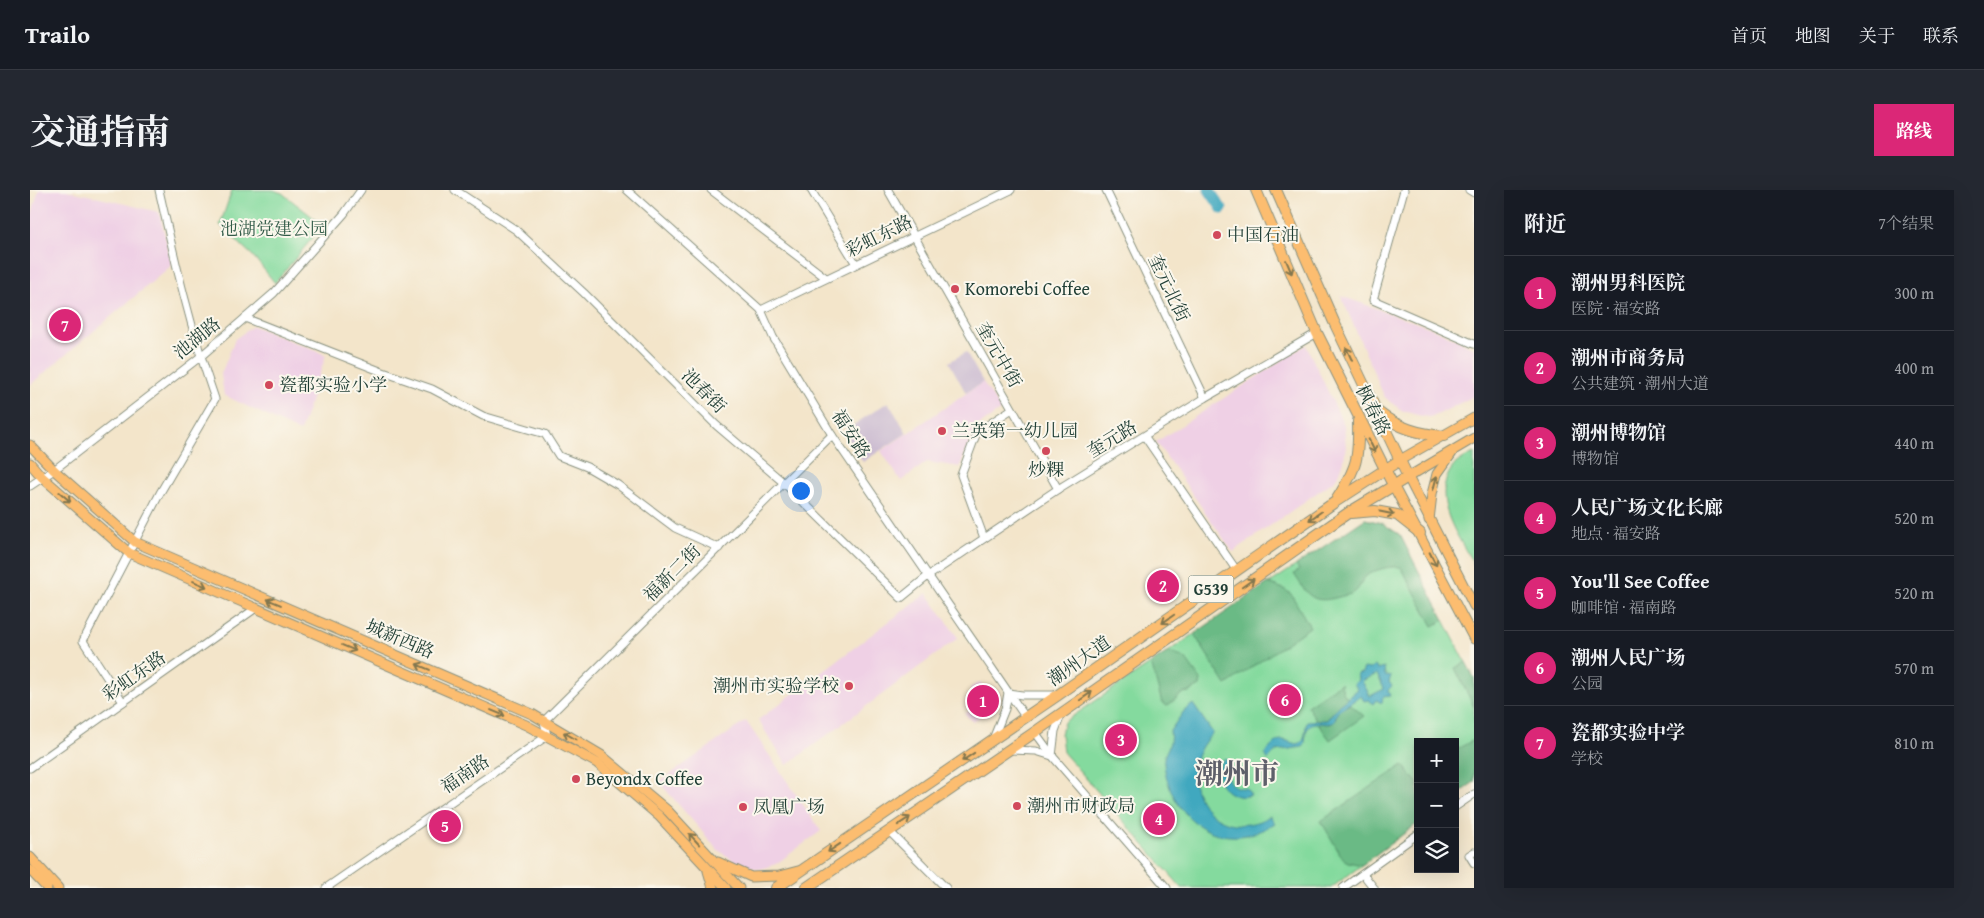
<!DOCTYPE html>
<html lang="zh">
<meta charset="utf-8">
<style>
:root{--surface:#171b24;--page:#242831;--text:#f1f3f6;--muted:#9ea1a6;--line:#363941;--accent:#db2777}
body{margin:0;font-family:"Gentium Book Plus","Noto Serif SC",serif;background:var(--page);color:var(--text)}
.controls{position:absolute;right:15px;bottom:15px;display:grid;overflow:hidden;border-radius:0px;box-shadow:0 5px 20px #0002}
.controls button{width:45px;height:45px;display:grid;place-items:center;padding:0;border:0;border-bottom:1px solid var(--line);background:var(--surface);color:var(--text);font:25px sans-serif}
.you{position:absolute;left:770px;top:300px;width:18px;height:18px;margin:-12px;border:4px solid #fff;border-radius:50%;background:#1a73e8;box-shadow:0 0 0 8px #1a73e833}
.badge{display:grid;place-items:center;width:32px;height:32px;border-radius:50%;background:var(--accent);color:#fff;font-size:16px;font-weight:700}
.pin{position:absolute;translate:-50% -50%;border:2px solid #fff;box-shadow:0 1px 5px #0006}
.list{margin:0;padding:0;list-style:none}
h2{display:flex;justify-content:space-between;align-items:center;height:65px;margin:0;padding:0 20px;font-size:21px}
h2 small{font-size:16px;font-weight:400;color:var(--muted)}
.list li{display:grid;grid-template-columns:32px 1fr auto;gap:15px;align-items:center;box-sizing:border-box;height:75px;padding:0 20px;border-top:1px solid var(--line)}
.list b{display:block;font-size:19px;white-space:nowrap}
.list p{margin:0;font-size:16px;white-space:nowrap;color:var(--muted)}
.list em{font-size:16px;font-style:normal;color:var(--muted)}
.icon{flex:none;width:28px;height:28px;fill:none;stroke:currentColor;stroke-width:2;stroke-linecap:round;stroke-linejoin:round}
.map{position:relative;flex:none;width:1444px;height:698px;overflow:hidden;border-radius:0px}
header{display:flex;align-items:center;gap:30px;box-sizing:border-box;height:70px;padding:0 25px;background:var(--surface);border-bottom:1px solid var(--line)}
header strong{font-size:24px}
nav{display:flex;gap:28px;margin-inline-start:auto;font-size:18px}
.intro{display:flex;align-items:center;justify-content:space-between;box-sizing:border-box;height:120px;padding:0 30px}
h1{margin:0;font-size:35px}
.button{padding:12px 22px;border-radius:0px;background:var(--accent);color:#fff;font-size:18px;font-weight:700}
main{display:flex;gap:30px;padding:0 30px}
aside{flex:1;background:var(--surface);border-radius:0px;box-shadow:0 5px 20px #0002}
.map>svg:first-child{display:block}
.built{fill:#efd0e5}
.industrial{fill:#cdbed2}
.green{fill:#84da9e;stroke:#528c69}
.forest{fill:#6bba85;stroke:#457c5c}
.water{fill:#3fa8bf;stroke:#2f727a;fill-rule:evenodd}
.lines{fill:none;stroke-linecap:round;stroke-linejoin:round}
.river{stroke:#3fa8bf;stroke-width:11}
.minor-casing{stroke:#89917f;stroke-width:9}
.major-casing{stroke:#89917f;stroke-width:11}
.highway-casing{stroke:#89917f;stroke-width:12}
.minor{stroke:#fff;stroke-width:7}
.major{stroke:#fcbd6f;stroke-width:9}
.highway{stroke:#fcbd6f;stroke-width:10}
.oneway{stroke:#82774f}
.poi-dot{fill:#d1495b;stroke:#fbf7ec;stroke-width:2}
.labels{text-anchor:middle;stroke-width:4;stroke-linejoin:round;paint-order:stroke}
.shield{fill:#fbf7ec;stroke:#61756b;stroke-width:1}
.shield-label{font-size:16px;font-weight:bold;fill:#1f3d34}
.park-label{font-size:18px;fill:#335c49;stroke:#fbf7ec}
.poi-label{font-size:18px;fill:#1f3d34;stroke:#fbf7ec;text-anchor:start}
.street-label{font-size:18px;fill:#1f3d34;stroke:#fbf7ec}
.town-label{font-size:28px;font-weight:bold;fill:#5e5f6a;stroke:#fbf7ec}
</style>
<header>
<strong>Trailo</strong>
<nav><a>首页</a><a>地图</a><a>关于</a><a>联系</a></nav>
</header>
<div class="intro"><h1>交通指南</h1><a class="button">路线</a></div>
<main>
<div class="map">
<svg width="1444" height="698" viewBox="0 0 1444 698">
<rect width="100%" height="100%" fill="#fbf7ec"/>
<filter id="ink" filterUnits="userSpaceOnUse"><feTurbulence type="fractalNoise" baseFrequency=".02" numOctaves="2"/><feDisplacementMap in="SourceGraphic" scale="10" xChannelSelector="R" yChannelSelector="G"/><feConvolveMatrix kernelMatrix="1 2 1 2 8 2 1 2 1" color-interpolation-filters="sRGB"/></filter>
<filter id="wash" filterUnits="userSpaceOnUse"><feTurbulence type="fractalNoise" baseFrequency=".0096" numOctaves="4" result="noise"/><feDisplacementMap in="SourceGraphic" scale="20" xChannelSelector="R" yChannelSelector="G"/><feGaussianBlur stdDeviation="1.12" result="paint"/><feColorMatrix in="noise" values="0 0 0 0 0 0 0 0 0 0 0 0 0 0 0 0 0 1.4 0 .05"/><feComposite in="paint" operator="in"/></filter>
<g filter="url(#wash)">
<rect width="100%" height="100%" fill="#f3e5ca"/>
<g class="built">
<polygon points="9,0 36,0 129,22 142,75 0,195 0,31"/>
<polygon points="1311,106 1404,139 1444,158 1444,206 1409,224 1399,227 1387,225 1373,221 1360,212 1354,206"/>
<polygon points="223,136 296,165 270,242 194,205 191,184 205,149"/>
<polygon points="1276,155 1314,235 1316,258 1313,274 1305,290 1203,362 1126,252"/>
<polygon points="953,192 971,220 945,238 930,277 897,272 871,291 851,261"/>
<polygon points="897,403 928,448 757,575 728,530"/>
<polygon points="950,492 957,502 963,503 959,527 952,525 943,532 935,524 944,517 945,505 940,498"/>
<polygon points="716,531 791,641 746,674 730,679 711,675 688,660 629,592"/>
</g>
<g class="industrial">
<polygon points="936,162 953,192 936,203 919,172"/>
<polygon points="858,212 877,243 833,272 813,242"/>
</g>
<g class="green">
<polygon points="202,0 243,0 252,3 293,35 245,93 223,66 190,35"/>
<path d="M1444 263V375C1429 347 1400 310 1422 278 1427 271 1436 267 1444 263Z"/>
<polygon points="1335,329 1352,333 1370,345 1444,488 1444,592 1425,606 1425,552 1388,552 1388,633 1301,698 1152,698 1033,562 1031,544 1034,532"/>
</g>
<g class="forest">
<path d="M1335 329 1352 333 1370 345 1414 430 1403 436 1371 377C1360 376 1344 379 1335 387 1331 391 1330 397 1327 400 1323 405 1315 405 1309 407 1281 415 1278 405 1264 384L1269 380 1266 375Z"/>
<polygon points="1238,393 1254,399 1261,404 1280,437 1196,495 1164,444"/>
<polygon points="1138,462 1155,468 1171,490 1170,496 1159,502 1153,503 1137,516 1132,513 1121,473"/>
<polygon points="1436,472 1444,488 1444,517 1425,478"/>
<polygon points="1311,493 1313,503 1318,509 1308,516 1297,530 1287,531 1277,516"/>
<polygon points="1320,514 1334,526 1300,550 1288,533 1300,534 1304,532 1308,521"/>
<polygon points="1444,550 1444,592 1425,606 1425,560"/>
<polygon points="1373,575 1388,594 1388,633 1332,675 1318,672 1313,669 1291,631"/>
</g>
<g class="water">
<path d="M1345 476 1348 480 1354 478 1355 485 1361 486 1359 492 1362 496 1358 500 1360 506 1353 507 1352 513 1346 510 1343 514 1338 510 1334 511 1331 506 1308 521 1304 532C1296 537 1283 528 1278 538 1274 544 1277 551 1273 557L1246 561 1238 570 1234 564C1238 560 1243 554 1248 551 1256 546 1267 560 1273 550 1276 545 1275 537 1277 531L1297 530 1308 516 1328 499 1324 494 1328 490 1327 484 1332 483 1334 478 1340 479ZM1347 484 1354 499 1340 506 1332 491Z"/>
<path d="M1163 514 1183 543C1135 589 1185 659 1240 626L1245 633C1193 667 1141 631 1134 574 1132 562 1143 558 1140 541L1154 521Z"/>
<path d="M1195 568 1200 574 1197 582C1197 594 1205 599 1216 598L1221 605C1198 613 1178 587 1195 568Z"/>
</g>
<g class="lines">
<polyline class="river" points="1179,0 1192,19"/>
</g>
</g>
<g filter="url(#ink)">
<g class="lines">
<defs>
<g id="minor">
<polyline points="425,0 486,40 554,103 686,235 754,293 871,408 898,386 1028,299 1175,208 1287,143"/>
<polyline points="597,0 731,120 743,147 802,245 996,528"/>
<polyline points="681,0 796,88"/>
<polyline points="781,0 826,74"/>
<polyline points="858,0 1028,299"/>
<polyline points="1076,0 1175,208"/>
<polyline points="1374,0 1343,110 1444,154"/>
<polyline points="1439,0 1444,3"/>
<polyline points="731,120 981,0"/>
<polyline points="215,128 350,181 402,199 453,226 515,244 529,266 557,277 588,295 645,338 689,358"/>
<polyline points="1115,247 1207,381"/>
<polyline points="0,296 24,280 170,167 244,103 314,24 331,0"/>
<polyline points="954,348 931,285 947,242 982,219"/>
<path d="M93 512 53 451 130 303 185 209C161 141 145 71 129 0"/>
<polyline points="1005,542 1024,568 1137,698"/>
<polyline points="963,549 975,519 978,503 992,505 1026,505"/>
<polyline points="981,560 1006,561 1022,566 1025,541 1031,525"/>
<polyline points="0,578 226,418"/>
<polyline points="1425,617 1444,604"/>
<polyline points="859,641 916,698"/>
<polyline points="1444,662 1439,665 1444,673"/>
<polyline points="1333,684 1344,698"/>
<polyline points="296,698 517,546 514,531 802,245"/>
<polyline points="1313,698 1388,644"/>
</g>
<g id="major">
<polyline points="1444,248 1378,287 1444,416"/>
<polyline points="0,255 24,280 105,352 502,524 571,565 638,621 709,698"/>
<polyline points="1370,270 1444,228"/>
<polyline points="0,273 12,287 99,363 496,535 567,573 629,626 696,698"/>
<polyline points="1363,295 1444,449"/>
<polyline points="1399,330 1402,304 1407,284 1422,263"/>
<polyline points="0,667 28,698"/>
<polyline points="688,672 721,687 749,686 768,681"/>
<polyline points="0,680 17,698"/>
<polyline points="678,681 683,698"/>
</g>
<g id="highway">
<polyline points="1226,0 1287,143 1363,295"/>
<path d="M1348 222C1368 238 1389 244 1414 246"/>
<path d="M1307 309C1327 277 1329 269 1328 231"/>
<polyline points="1321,323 1345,321 1367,325 1390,343"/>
<polyline points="746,698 1028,505 1305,312 1370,270"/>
<polyline points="776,698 1005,542 1318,323 1378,287 1304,132 1246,0"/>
</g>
</defs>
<use href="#minor" class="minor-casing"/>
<use href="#major" class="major-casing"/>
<use href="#highway" class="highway-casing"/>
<use href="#minor" class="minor"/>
<use href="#major" class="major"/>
<use href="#highway" class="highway"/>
</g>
<defs><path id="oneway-shaft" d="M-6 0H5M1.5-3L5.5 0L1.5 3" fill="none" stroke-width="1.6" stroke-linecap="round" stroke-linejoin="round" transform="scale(1.25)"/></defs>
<g class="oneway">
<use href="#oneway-shaft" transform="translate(1259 77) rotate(67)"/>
<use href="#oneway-shaft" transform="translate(1319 164) rotate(-115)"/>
<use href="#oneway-shaft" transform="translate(1342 256) rotate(63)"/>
<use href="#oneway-shaft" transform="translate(1405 293) rotate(-75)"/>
<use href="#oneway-shaft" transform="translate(35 307) rotate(41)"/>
<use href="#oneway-shaft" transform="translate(1357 323) rotate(12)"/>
<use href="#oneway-shaft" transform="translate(1285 326) rotate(145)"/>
<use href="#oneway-shaft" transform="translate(1403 369) rotate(63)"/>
<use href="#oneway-shaft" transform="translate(1218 393) rotate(-35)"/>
<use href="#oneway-shaft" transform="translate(170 394) rotate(23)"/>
<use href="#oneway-shaft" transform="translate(244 412) rotate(-157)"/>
<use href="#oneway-shaft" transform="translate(1138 429) rotate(145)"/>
<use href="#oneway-shaft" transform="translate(319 458) rotate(23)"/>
<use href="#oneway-shaft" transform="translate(393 477) rotate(-157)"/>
<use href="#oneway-shaft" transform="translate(1056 506) rotate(-35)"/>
<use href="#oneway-shaft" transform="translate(468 523) rotate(23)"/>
<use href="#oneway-shaft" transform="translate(540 546) rotate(-150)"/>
<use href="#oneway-shaft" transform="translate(938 567) rotate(146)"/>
<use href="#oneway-shaft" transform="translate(874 631) rotate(-34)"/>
<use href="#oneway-shaft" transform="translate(664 649) rotate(-133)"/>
<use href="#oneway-shaft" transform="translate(804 658) rotate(146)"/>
</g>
</g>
<g class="poi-dot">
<circle cx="1187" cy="45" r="5"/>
<circle cx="925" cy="99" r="5"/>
<circle cx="239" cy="195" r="5"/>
<circle cx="912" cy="241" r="5"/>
<circle cx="1016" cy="261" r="5"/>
<circle cx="819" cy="496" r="5"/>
<circle cx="546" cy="589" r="5"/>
<circle cx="987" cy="616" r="5"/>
<circle cx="713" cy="617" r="5"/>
</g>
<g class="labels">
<rect class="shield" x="1158.5" y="385.5" width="45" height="27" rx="4"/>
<g class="shield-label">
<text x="1181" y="405">G539</text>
</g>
<g class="park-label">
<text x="244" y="45">池湖党建公园</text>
</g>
<g class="poi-label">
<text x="1197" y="51">中国石油</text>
<text x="935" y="105">Komorebi Coffee</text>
<text x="249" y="201">瓷都实验小学</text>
<text x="922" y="247">兰英第一幼儿园</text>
<text x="1016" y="286" text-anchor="middle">炒粿</text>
<text x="809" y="502" text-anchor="end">潮州市实验学校</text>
<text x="556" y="595">Beyondx Coffee</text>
<text x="997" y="622">潮州市财政局</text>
<text x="723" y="623">凤凰广场</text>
</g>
<g class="street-label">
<text transform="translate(849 46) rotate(-26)" y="6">彩虹东路</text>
<text transform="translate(1139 98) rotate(65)" y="6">奎元北街</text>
<text transform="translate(167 148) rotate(-39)" y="6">池湖路</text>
<text transform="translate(969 165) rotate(60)" y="6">奎元中街</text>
<text transform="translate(674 201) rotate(45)" y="6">池春街</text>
<text transform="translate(1343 220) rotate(63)" y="6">枫春路</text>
<text transform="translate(821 244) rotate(57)" y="6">福安路</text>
<text transform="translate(1082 249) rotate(-31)" y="6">奎元路</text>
<text transform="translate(642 383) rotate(-45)" y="6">福新二街</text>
<text transform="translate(370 449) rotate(23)" y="6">城新西路</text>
<text transform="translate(1049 471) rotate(-35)" y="6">潮州大道</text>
<text transform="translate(104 486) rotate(-35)" y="6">彩虹东路</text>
<text transform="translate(435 584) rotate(-34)" y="6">福南路</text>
</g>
<g class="town-label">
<text x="1207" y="593">潮州市</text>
</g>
</g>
</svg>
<div class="controls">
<button>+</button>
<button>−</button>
<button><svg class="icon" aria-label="layers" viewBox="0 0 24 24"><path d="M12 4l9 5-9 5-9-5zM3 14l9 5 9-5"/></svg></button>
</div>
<div class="you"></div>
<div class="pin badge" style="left:953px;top:511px">1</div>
<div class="pin badge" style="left:1133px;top:396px">2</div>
<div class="pin badge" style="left:1091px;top:550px">3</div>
<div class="pin badge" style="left:1129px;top:629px">4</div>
<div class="pin badge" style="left:415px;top:636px">5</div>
<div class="pin badge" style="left:1255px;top:510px">6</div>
<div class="pin badge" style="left:35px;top:135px">7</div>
</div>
<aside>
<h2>附近<small>7个结果</small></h2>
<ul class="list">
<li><span class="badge">1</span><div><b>潮州男科医院</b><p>医院 · 福安路</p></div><em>300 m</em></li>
<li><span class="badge">2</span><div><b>潮州市商务局</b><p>公共建筑 · 潮州大道</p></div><em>400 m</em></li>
<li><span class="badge">3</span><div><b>潮州博物馆</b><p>博物馆</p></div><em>440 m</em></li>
<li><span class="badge">4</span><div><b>人民广场文化长廊</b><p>地点 · 福安路</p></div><em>520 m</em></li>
<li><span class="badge">5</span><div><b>You'll See Coffee</b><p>咖啡馆 · 福南路</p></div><em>520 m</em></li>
<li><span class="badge">6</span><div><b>潮州人民广场</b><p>公园</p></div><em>570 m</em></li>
<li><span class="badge">7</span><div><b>瓷都实验中学</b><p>学校</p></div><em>810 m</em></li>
</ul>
</aside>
</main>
